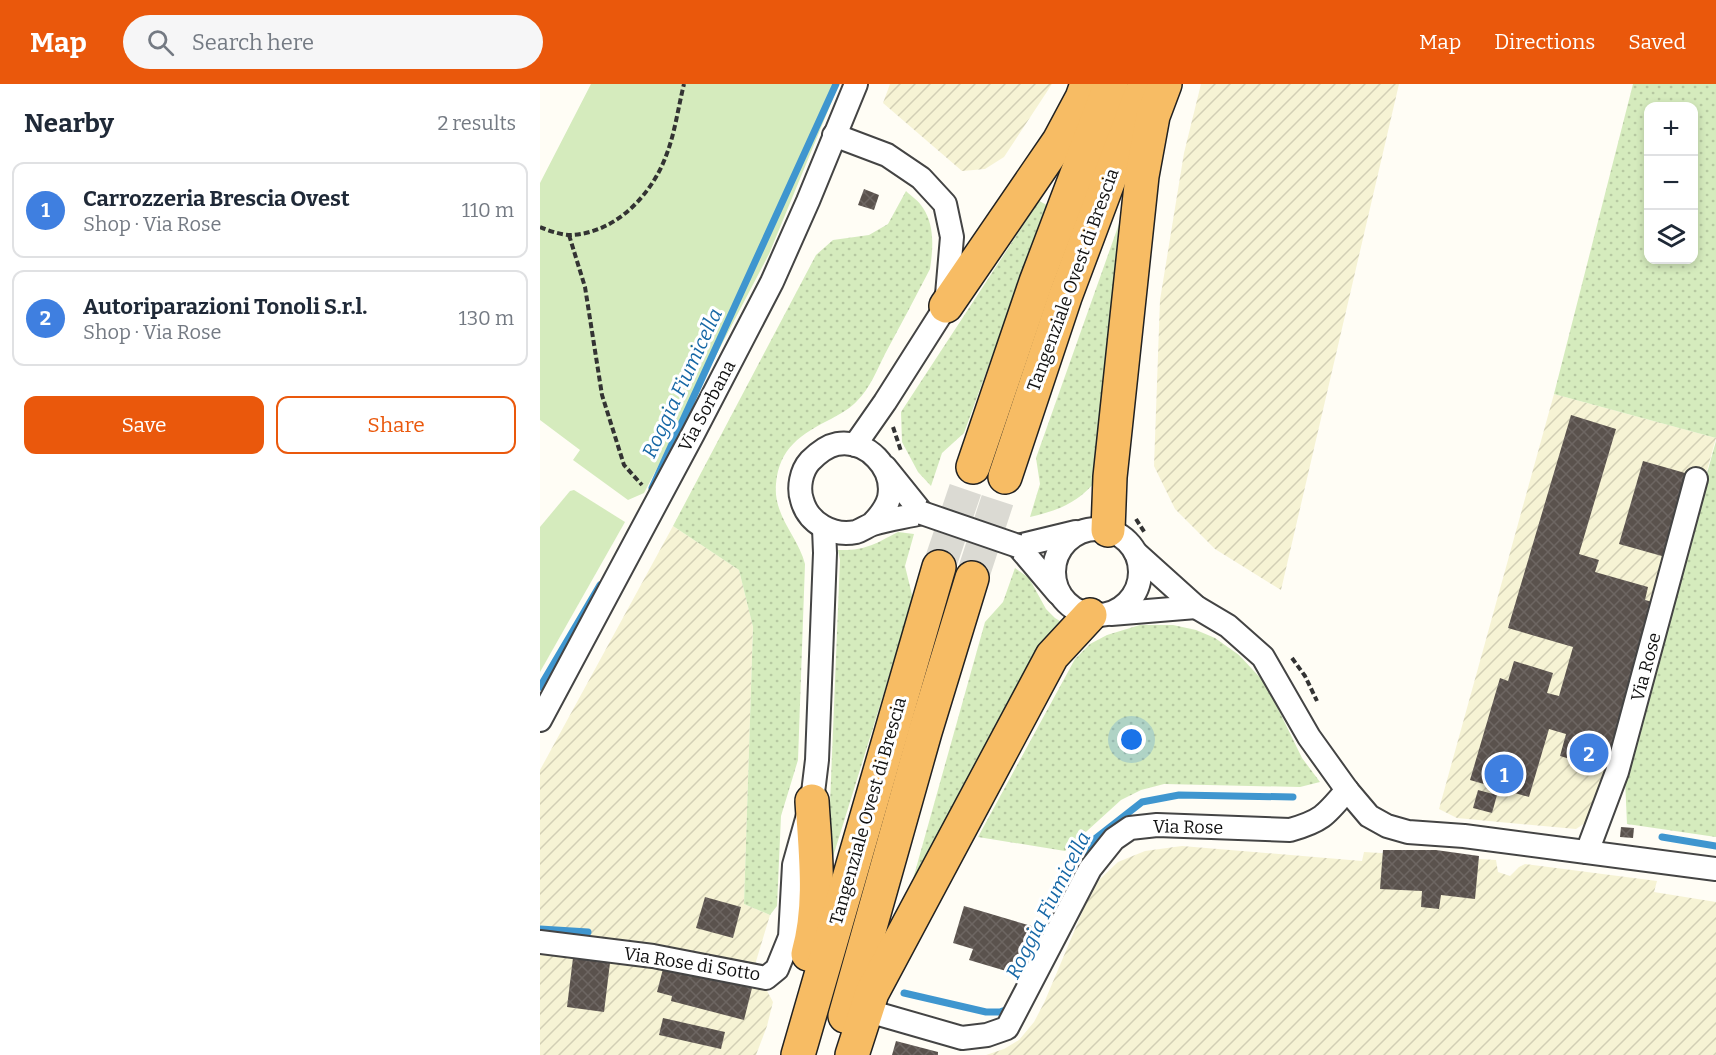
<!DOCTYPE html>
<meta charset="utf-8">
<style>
:root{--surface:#fff;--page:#f6f6f7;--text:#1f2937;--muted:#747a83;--line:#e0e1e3;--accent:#ea580c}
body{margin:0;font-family:Bitter,serif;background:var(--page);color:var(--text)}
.controls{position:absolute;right:18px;top:18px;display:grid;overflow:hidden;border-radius:12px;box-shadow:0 3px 9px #0003}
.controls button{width:54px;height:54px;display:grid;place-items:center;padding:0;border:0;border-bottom:2px solid var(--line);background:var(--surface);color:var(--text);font:30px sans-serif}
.you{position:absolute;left:592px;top:656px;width:21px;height:21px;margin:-15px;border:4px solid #fff;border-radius:50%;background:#1a73e8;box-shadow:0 0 0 9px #1a73e833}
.badge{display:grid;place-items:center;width:39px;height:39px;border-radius:50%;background:var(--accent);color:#fff;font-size:20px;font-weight:700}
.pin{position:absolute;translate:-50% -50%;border:3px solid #fff;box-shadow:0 2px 6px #0006}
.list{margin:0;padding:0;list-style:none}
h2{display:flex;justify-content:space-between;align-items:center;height:78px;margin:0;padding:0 24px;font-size:26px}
h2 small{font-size:20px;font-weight:400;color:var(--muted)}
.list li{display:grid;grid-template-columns:39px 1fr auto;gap:18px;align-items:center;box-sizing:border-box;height:96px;margin:0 12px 12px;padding:0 12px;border:2px solid var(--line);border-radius:12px}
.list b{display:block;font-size:22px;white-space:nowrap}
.list p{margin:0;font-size:20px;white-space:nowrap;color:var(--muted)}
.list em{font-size:20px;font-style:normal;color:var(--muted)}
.actions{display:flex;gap:12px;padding:18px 24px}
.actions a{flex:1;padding:14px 0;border:2px solid var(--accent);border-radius:12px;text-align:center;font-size:21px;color:var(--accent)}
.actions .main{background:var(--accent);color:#fff}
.icon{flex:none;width:33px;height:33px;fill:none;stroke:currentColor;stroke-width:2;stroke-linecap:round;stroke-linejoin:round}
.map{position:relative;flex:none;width:1176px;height:971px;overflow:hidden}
header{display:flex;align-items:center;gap:36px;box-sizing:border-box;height:84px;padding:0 30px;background:var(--accent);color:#fff}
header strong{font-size:28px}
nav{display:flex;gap:33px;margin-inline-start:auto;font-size:21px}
.search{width:420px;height:54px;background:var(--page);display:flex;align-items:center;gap:15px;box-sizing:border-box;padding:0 21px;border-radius:33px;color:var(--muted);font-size:22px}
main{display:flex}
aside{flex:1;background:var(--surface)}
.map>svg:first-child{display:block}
.farmland{fill:url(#farmland-furrows)}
.grass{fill:url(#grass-dots);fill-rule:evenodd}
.park{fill:#d5ebbd}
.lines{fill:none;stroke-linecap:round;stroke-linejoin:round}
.stream{stroke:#3f96cf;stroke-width:7}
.building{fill:url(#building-cross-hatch)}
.trunk-tunnel{stroke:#dbdad3;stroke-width:33;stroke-dasharray:33 16;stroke-linecap:butt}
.minor-casing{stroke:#444;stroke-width:26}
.trunk-casing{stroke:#222;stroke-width:36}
.path{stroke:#333;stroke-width:4;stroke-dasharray:6 3;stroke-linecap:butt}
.minor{stroke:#fff;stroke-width:22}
.trunk{stroke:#f7bc64;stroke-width:33}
.minor-bridge-casing{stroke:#444;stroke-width:26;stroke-linecap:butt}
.minor-bridge{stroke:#fff;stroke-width:22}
.labels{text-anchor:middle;stroke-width:6;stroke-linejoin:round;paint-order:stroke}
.street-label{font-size:18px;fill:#111;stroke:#fff}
.water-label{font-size:20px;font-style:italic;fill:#1768a6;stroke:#fff}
</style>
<header>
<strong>Map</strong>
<div class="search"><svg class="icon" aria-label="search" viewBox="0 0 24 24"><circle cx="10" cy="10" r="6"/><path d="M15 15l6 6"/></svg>Search here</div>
<nav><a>Map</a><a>Directions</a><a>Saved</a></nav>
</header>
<main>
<aside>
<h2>Nearby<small>2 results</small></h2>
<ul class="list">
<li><span class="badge" style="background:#3f7fe0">1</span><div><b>Carrozzeria Brescia Ovest</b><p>Shop · Via Rose</p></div><em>110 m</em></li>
<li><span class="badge" style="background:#3f7fe0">2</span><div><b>Autoriparazioni Tonoli S.r.l.</b><p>Shop · Via Rose</p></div><em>130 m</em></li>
</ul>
<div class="actions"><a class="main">Save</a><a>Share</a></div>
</aside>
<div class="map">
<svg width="1176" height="971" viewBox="0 0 1176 971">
<defs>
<pattern id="farmland-furrows" width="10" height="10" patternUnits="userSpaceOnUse" patternTransform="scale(1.5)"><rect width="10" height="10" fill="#f6f3d4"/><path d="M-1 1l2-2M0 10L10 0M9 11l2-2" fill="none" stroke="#d2cfb5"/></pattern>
<pattern id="grass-dots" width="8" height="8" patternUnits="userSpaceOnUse" patternTransform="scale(1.5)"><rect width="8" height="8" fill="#d5ebbd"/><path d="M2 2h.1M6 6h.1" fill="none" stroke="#b6c8a1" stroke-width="1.8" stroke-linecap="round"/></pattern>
<pattern id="building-cross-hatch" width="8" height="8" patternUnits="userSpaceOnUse" patternTransform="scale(1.5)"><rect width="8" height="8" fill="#5a524d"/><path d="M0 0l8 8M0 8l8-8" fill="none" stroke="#6d6662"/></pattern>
</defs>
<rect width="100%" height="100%" fill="#fffdf5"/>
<g class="farmland">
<polygon points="350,0 512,0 464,73 445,85 422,87 343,19"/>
<polygon points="661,0 859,0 741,506 675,465 635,425 614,382 620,216 644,69"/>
<polygon points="1014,310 1176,354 1098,636 1048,737 1036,745 917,734 899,725"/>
<polygon points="133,442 199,486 213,543 204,820 230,831 214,884 95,859 0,846 0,686"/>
<polygon points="642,762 822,777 824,768 956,776 958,788 970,792 979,783 985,780 1117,797 1114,808 1176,818 1176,971 446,971 464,965 479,956 494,938 504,919 544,824 559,796 578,778 605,767"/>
<polygon points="0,867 100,873 226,905 233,918 227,942 216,971 0,971"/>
</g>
<g class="grass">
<path d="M1093 0H1176V354L1014 310ZM1108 22H1154V176H1108Z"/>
<path d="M366 107C371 112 379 117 383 124 395 142 393 165 390 185 375 214 360 242 345 270 337 286 330 304 317 317 311 324 300 330 291 335 261 350 239 364 236 400 233 432 258 452 265 480L258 676 241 732 237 822 230 831 204 820 213 543 199 486 133 442 276 171 293 156 329 151 348 140Z"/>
<polygon points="499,117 507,121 424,349 402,369 391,402 378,388 362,358 361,328"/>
<path d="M580 137 587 140 557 396C537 419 520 426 490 433L500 400 496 374Z"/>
<polygon points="1176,357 1176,753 1087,740 1085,695 1098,636"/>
<path d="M358 448 374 450 365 482 373 515 287 792 300 476 298 466C325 467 335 460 358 448Z"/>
<polygon points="475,484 489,494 506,525 515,534 528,542 366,820 445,538 463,518"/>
<polygon points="600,541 633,541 656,546 675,554 699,571 726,600 762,674 780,698 760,703 624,700 601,706 581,716 525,767 438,753 535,575 550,560 567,551"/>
</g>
<g class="park">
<polygon points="51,0 299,0 229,170 104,409 88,416 33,376 40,366 0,336 0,99"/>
<polygon points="34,406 85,438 0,588 0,443 30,407"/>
</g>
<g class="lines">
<g class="stream">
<polyline points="112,404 296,0"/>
<polyline points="0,603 60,501"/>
<polyline points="1122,753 1176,762"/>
<polyline points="547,773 556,754 602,718 639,711 753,713"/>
<polyline points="0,845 48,848"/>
<polyline points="364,909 446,928 460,928 471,924"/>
</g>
</g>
<g class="building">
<polygon points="324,105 339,111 334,126 318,121"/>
<polygon points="1031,331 1076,345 1039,470 1059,476 1055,488 1108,503 1105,516 1120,520 1071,687 1020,672 1026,650 1009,645 989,713 930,696 960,594 968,597 974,577 1013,589 1007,609 1019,612 1033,563 968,544"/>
<polygon points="1103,377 1152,391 1129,474 1079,460"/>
<polygon points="938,706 957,711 952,729 933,724"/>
<polygon points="1081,743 1094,744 1093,754 1080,753"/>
<polygon points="843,766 896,766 939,772 935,815 901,811 899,825 881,823 882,807 840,805"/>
<polygon points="165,813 201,823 193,854 156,844"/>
<polygon points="424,822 505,846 486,893 429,876 433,865 413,859"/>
<polygon points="33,874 70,879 64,928 27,923"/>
<polygon points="124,881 213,900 204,936 131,917 132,912 117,908"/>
<polygon points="123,934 185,948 181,965 119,951"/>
<polygon points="356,957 398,968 398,971 352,971"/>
</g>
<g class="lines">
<g class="trunk-tunnel">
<polyline points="399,483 433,383"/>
<polyline points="432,494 465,393"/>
</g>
<defs>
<g id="minor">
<polyline points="294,51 347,71 381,94 405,120 412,153 406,222 345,318 315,361"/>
<path d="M332 440C339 433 346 425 349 414 355 384 327 355 297 360 286 362 277 370 270 377 261 387 258 404 262 416 268 439 293 453 316 448 322 446 327 442 333 440 349 435 366 433 382 429L345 383"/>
<circle cx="557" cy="488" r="43"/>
<polyline points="596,469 656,523 688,542 723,573 769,653 807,706 829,732 847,742 868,748 924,752 1176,785"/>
<polyline points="518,509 478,462 536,448"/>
<polyline points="571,530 656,523"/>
<polyline points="0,636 153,350 232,198 268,117 316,0"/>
<polyline points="1047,768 1077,688 1156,395"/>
<polyline points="0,858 113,872 226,894 237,885 250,853 254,781 272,717 277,676 285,469 284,444"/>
<path d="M342 931 422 954 447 951 467 944 550 785 574 755 590 744 617 741 750 746C782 737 786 731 807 706"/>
</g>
<g id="trunk">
<polyline points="406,222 519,57 542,14 547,0"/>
<polyline points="433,383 496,198 571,0"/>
<polyline points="465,393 525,213 603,5"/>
<polyline points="568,446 570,393 602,92 613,32 625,0"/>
<path d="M268 870C282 820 275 768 272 717"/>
<polyline points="305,932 385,648 432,494"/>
<polyline points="258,971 399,483"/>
<polyline points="312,971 332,909 512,572 550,531"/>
</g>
</defs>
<use href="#minor" class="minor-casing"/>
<use href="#trunk" class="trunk-casing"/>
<g class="path">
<path d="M0 143C9 147 22 151 31 151 75 149 111 112 126 72 135 49 138 24 144 0"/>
<polyline points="29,151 45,203 62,311 84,381 102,401"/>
<polyline points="353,343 361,367"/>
<polyline points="596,435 605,449"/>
<polyline points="752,574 765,592 777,617"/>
</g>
<use href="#minor" class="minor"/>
<use href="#trunk" class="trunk"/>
<defs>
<polyline id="minor-bridge" points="382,429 478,462"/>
</defs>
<use href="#minor-bridge" class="minor-bridge-casing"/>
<use href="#minor-bridge" class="minor-bridge"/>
</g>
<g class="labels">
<g class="street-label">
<text transform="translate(533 196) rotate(-70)" y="6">Tangenziale Ovest di Brescia</text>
<text transform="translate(167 322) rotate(-62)" y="6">Via Sorbana</text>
<text transform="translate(1106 583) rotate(-75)" y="6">Via Rose</text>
<text transform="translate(328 727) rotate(-74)" y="6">Tangenziale Ovest di Brescia</text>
<text transform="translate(648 743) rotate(1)" y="6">Via Rose</text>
<text transform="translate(152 880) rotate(9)" y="6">Via Rose di Sotto</text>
</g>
<g class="water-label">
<text transform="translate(142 299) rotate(-65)" y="7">Roggia Fiumicella</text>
<text transform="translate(508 821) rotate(-63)" y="7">Roggia Fiumicella</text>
</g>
</g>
</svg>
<div class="controls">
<button>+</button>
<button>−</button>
<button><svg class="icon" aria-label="layers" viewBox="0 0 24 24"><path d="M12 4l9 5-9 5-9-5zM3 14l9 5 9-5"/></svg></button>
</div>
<div class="you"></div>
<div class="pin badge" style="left:964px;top:690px;background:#3f7fe0">1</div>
<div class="pin badge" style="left:1049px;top:669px;background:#3f7fe0">2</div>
</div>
</main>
